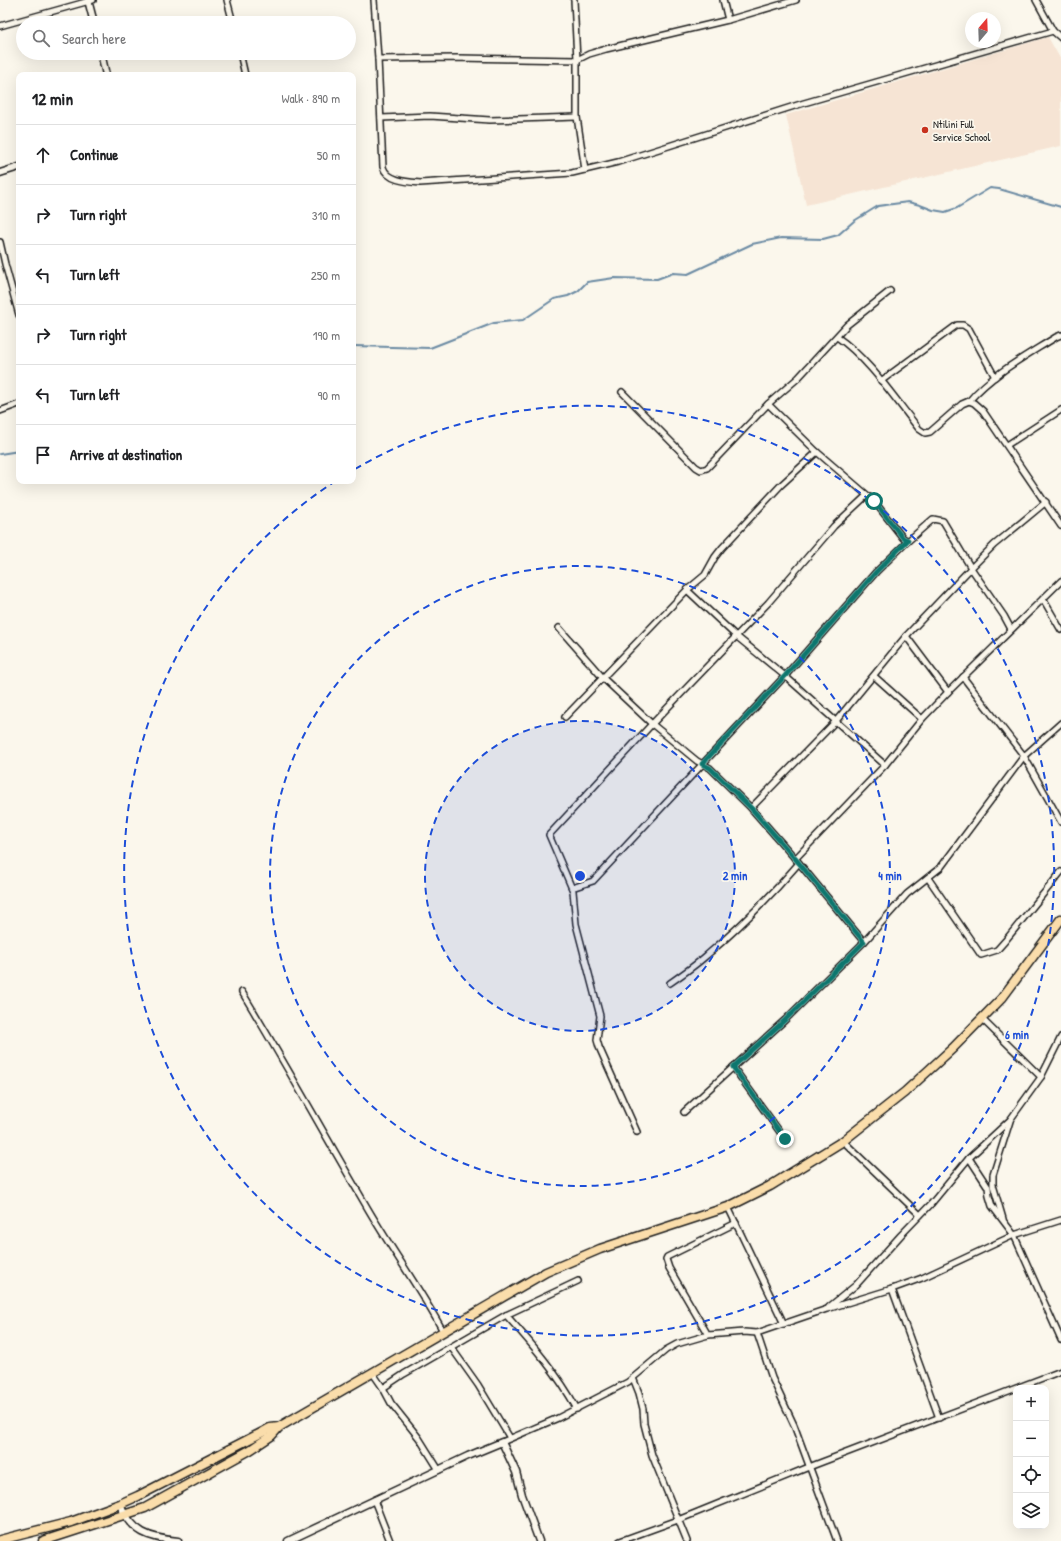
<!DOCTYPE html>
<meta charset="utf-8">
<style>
:root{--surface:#fff;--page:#f6f6f6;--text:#202124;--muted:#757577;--line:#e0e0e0}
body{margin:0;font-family:"Patrick Hand",sans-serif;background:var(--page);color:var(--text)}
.controls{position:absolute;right:12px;bottom:12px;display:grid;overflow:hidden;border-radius:8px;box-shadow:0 4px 16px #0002}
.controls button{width:36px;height:36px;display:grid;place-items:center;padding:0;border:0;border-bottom:1px solid var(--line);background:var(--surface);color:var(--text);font:20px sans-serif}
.compass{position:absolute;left:965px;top:12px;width:36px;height:36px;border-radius:50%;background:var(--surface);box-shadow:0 4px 16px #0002;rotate:19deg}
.stop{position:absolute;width:12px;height:12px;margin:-9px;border:3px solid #0f766e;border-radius:50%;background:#fff}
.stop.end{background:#0f766e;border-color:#fff;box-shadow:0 1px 4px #0008}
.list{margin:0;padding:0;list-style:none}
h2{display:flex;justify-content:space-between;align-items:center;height:52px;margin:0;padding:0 16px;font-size:17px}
h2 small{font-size:13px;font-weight:400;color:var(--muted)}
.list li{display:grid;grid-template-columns:26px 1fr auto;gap:12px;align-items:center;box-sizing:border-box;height:60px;padding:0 16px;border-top:1px solid var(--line)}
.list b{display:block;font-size:15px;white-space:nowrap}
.list em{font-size:13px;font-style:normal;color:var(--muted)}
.icon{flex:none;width:22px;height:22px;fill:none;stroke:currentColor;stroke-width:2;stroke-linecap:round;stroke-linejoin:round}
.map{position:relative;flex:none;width:1061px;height:1541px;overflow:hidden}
.search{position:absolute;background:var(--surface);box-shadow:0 4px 16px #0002;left:16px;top:16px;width:340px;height:44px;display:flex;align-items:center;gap:10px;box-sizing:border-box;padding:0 14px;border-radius:22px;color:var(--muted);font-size:15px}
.panel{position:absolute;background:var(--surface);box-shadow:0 4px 16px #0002;left:16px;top:72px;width:340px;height:412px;border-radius:8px}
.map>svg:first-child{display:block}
.built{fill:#f6e4d4}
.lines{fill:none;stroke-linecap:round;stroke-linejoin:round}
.stream{stroke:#6b8aa3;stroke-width:2}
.minor-casing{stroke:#1c1c1c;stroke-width:8}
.tertiary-casing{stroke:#1c1c1c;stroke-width:9}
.trunk-casing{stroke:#1c1c1c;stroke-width:11}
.minor{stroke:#fbf7ec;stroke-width:5}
.tertiary{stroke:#fbf7ec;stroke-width:6}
.trunk{stroke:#faddab;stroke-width:8}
.route{stroke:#0f766e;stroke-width:5}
.ring{fill:none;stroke:#1d4ed8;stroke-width:2;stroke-dasharray:7 5}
.poi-dot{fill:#c8321e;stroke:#fbf7ec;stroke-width:1.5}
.labels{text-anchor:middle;stroke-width:3.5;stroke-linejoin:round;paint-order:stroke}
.poi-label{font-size:11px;fill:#1c1c1c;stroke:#fbf7ec;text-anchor:start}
.centre{fill:#1d4ed8;stroke:#fbf7ec;stroke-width:2}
.ring-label{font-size:12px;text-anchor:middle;font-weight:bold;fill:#1d4ed8;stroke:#fbf7ec;stroke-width:3.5;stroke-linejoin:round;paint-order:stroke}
</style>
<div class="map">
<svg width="1061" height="1541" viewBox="0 0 1061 1541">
<rect width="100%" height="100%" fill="#fbf7ec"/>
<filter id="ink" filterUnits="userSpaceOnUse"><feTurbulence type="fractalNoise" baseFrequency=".025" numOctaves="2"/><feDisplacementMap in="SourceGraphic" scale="8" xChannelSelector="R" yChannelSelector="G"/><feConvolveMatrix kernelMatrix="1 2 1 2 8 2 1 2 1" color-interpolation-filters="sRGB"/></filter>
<g filter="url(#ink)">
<polygon class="built" points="1048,37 1061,60 1061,146 806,205 786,115"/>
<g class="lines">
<g class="stream">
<polyline points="353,346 430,348 494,323 523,320 554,299 568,296 578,291 587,282 614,278 657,279 673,273 688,274 752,244 781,238 823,239 838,235 854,221 878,206 908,202 920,205 933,210 945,212 957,208 990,188 999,189 1061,207"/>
<polyline points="0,454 19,451"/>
</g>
<defs>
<g id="minor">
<polyline points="227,0 233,23"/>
<path d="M374 0 378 59 383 167C387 181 408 182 420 183L572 173 618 162 804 103 1053 31"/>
<polyline points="574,0 577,60"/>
<polyline points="723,0 728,20"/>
<polyline points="1036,0 1053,31 1061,38"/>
<polyline points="0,26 93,0"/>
<polyline points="240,53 245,75"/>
<polyline points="378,59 457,58 577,60 577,117 585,170"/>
<polyline points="577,60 589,54 606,49 728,20 796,0"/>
<polyline points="381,118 430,116 490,120 577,117"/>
<polyline points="0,242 5,264 19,315"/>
<path d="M837 337C868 358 895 399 919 429L925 433 930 432 962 404 969 401 974 403 983 411 1061 526"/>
<polyline points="881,381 957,325 963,325 969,329 995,377"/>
<polyline points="622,392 696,467 701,470 707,468 768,404 798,378 847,325 890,291"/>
<path d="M969 401C992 374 1026 356 1056 337L1061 335"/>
<polyline points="768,404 817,452 874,501 903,538 908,541 933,519 943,521 971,568 1004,616 1011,629"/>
<polyline points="0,411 19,404"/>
<polyline points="1007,445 1061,410"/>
<polyline points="687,590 736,636 785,676 885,765"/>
<polyline points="1043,599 1061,630"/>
<polyline points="559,628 603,678 652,724 697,761 710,768 751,808 799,863 864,942"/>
<polyline points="906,636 948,692"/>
<polyline points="874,676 922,719"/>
<polyline points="963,677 1024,756 1061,822"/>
<polyline points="565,717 687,590 705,575 715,557 722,548 781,485 817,452"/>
<polyline points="751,808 836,721 906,636 971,568 994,545 1046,502"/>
<polyline points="795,859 885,765 922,719 948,692 1061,581"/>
<polyline points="928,878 981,955 997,950 1005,941 1061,872"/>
<polyline points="572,888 593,881 785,676 876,572 908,541"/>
<path d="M670 983C683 974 696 965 707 955 740 927 771 896 799 863"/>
<path d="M242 992C284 1061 323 1132 364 1202 389 1246 419 1287 443 1331"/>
<polyline points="982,1019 1041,1077"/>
<polyline points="733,1067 785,1139"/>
<polyline points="684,1112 785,1020 864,942 907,894 941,867 1024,756 1061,723"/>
<polyline points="637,1132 599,1047 597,1040 600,1016 576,924 573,891 549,835 652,724 768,603 834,526 866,496"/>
<polyline points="843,1141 920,1215"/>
<polyline points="969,1158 988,1187 989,1196 992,1206 1014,1235 1061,1340"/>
<polyline points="728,1207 784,1324"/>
<polyline points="1003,1219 993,1185 993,1175 1010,1121"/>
<polyline points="892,1289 939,1418"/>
<polyline points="829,1307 856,1285 901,1235 931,1204 969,1158 1010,1120 1041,1077 1061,1037"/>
<path d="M506 1315C532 1344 558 1374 577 1409"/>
<polyline points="757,1333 772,1378 794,1425 837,1541"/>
<polyline points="708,1335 669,1268 666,1259 667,1257 736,1223"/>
<polyline points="451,1347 478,1385 510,1438"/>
<polyline points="372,1372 383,1388 404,1374 506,1315 578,1281"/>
<polyline points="633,1378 639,1393 643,1409 644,1424 652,1455 687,1541"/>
<polyline points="383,1388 391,1403 419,1438 439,1470"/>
<polyline points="502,1442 558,1418 628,1382 666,1350 677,1344 708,1335 744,1332 757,1333 827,1309 892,1289 922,1278 1014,1235 1061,1220"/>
<polyline points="374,1500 390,1541"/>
<polyline points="620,1541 678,1520 809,1467 1061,1371"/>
</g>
<g id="tertiary">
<polyline points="88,0 94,23"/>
<polyline points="101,53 106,75"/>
<polyline points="0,173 19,167"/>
<path d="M120 1504C132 1533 149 1538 178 1541"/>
<polyline points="288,1541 468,1456 502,1442 516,1472 522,1495 539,1541"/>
</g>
<g id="trunk">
<polyline points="0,1540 71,1522 120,1504 138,1496 263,1432 270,1428 279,1427 546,1272 600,1249 728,1207 770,1186 843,1141 905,1092 953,1048 1002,998 1061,919"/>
<polyline points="43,1541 145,1508 250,1450 271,1436 279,1427"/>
</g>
</defs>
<use href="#minor" class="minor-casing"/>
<use href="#tertiary" class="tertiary-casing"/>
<use href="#trunk" class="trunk-casing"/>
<use href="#minor" class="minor"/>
<use href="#tertiary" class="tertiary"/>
<use href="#trunk" class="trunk"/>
</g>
</g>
<g class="lines" filter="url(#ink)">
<polyline class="route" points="785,1139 733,1067 785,1020 864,942 799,863 751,808 710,768 702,764 785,676 876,572 908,540 903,538 874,501"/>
</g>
<circle cx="580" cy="876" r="155" fill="#1d4ed8" fill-opacity=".12"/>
<g class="ring">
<circle cx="580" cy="876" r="155"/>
<circle cx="580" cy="876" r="310"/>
<path d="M355 469A465 465 0 1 1 334 482"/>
</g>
<circle class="poi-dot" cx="925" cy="130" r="4"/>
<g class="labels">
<g class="poi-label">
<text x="933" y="128">Ntilini Full<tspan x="933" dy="13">Service School</tspan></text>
</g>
</g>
<circle cx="580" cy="876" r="6" class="centre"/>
<g class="ring-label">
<text x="735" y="880">2 min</text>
<text x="890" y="880">4 min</text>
<text x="1017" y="1039">6 min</text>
</g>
</svg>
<div class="controls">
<button>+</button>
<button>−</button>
<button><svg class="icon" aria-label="locate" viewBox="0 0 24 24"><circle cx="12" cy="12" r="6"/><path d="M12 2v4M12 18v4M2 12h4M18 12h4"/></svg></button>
<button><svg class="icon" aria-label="layers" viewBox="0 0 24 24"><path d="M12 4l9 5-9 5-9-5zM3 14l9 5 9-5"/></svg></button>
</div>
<svg class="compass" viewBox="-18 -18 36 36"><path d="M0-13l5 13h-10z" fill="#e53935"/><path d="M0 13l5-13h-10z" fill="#757577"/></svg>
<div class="stop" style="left:874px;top:501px"></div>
<div class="stop end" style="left:785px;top:1139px"></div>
<div class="search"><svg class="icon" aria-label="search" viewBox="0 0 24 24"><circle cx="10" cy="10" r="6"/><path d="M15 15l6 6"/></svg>Search here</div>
<section class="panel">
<h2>12 min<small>Walk · 890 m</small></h2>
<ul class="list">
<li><svg class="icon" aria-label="ahead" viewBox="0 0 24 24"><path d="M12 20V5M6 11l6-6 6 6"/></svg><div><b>Continue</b></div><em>50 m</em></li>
<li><svg class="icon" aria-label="right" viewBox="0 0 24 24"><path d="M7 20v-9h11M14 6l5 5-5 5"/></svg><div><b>Turn right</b></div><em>310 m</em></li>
<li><svg class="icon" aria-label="left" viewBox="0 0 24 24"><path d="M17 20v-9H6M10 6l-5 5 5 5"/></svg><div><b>Turn left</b></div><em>250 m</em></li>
<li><svg class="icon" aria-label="right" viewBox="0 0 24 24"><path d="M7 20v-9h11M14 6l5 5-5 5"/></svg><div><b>Turn right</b></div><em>190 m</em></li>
<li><svg class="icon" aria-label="left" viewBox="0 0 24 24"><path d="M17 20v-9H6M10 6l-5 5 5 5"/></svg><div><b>Turn left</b></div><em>90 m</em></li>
<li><svg class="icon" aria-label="arrive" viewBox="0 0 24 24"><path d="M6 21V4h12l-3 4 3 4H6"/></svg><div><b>Arrive at destination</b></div></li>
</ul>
</section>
</div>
